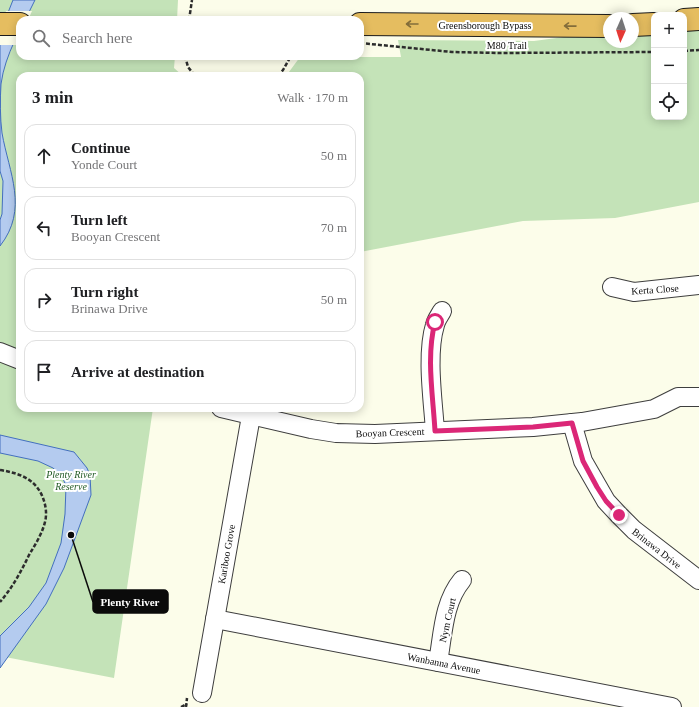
<!DOCTYPE html>
<meta charset="utf-8">
<style>
:root{--surface:#fff;--page:#f2f2f2;--text:#202124;--muted:#757577;--line:#e0e0e0}
body{margin:0;font-family:"Times New Roman",serif;background:var(--page);color:var(--text)}
.controls{position:absolute;right:12px;top:12px;display:grid;overflow:hidden;border-radius:8px;box-shadow:0 2px 10px #0003}
.controls button{width:36px;height:36px;display:grid;place-items:center;padding:0;border:0;border-bottom:1px solid var(--line);background:var(--surface);color:var(--text);font:20px sans-serif}
.compass{position:absolute;left:603px;top:12px;width:36px;height:36px;border-radius:50%;background:var(--surface);box-shadow:0 2px 10px #0003;rotate:183deg}
.stop{position:absolute;width:12px;height:12px;margin:-9px;border:3px solid #db2777;border-radius:50%;background:#fff}
.stop.end{background:#db2777;border-color:#fff;box-shadow:0 1px 4px #0008}
.list{margin:0;padding:0;list-style:none}
h2{display:flex;justify-content:space-between;align-items:center;height:52px;margin:0;padding:0 16px;font-size:17px}
h2 small{font-size:13px;font-weight:400;color:var(--muted)}
.list li{display:grid;grid-template-columns:26px 1fr auto;gap:12px;align-items:center;box-sizing:border-box;height:64px;margin:0 8px 8px;padding:0 8px;border:1px solid var(--line);border-radius:12px}
.list b{display:block;font-size:15px;white-space:nowrap}
.list p{margin:0;font-size:13px;white-space:nowrap;color:var(--muted)}
.list em{font-size:13px;font-style:normal;color:var(--muted)}
.icon{flex:none;width:22px;height:22px;fill:none;stroke:currentColor;stroke-width:2;stroke-linecap:round;stroke-linejoin:round}
.map{position:relative;flex:none;width:699px;height:707px;overflow:hidden}
.search{position:absolute;background:var(--surface);box-shadow:0 2px 10px #0003;left:16px;top:16px;width:348px;height:44px;display:flex;align-items:center;gap:10px;box-sizing:border-box;padding:0 14px;border-radius:12px;color:var(--muted);font-size:15px}
.panel{position:absolute;background:var(--surface);box-shadow:0 2px 10px #0003;left:16px;top:72px;width:348px;height:340px;border-radius:12px}
.map>svg:first-child{display:block}
.green{fill:#c4e3b8}
.water{fill:#b4cbef;stroke:#436fbe}
.pier{fill:#fcfdea}
.lines{fill:none;stroke-linecap:round;stroke-linejoin:round}
.minor-casing{stroke:#3e3e3e;stroke-width:20}
.highway-casing{stroke:#1c1c1c;stroke-width:24}
.path{stroke:#2d2d2d;stroke-width:2.5;stroke-dasharray:4 2;stroke-linecap:butt}
.minor{stroke:#fff;stroke-width:18}
.highway{stroke:#e5bd60;stroke-width:22}
.oneway{stroke:#836d3a}
.route{stroke:#db2777;stroke-width:5}
.labels{text-anchor:middle;stroke-width:4;stroke-linejoin:round;paint-order:stroke}
.street-label{font-size:10px;fill:#0b0b0b;stroke:#fff}
.park-label{font-size:10px;font-style:italic;fill:#225b25;stroke:#fff}
.leader{fill:none;stroke:#0b0b0b;stroke-width:1.5}
.callout-dot{fill:#0b0b0b;stroke:#fff;stroke-width:1.5}
.callout{fill:#0b0b0b;stroke:#0b0b0b;stroke-width:1.5}
.callout-label{font-size:11px;text-anchor:middle;font-weight:bold;fill:#fff}
</style>
<div class="map">
<svg width="699" height="707" viewBox="0 0 699 707">
<rect width="100%" height="100%" fill="#fcfdea"/>
<g class="green">
<polygon points="0,0 178,0 177,20 20,20 20,56 175,56 174,68 183,76 20,76 20,346 3,353 20,360 20,408 153,408 114,678 0,656"/>
<polygon points="699,18 699,202 615,218 523,221 360,252 360,76 286,76 300,57 401,57 398,40 534,41 609,31 609,42 633,42 633,27 654,24 654,117 684,117 684,20"/>
</g>
<g class="water">
<path d="M13 0H35C22 27 5 54 1 84 0 99 0 118 2 133 9 173 29 209 0 246V220L2 214 3 181 0 171V33Z"/>
<polygon points="0,435 74,452 87,468 90,475 91,495 64,568 46,604 0,668 0,636 29,607 46,583 61,543 65,514 66,486 62,476 53,468 38,461 0,453"/>
</g>
<polygon class="pier" points="6,11 32,11 28,20 20,20 20,36 16,45 0,45 0,28"/>
<g class="lines">
<defs>
<g id="minor">
<polyline points="612,287 634,292 699,285"/>
<polyline points="0,352 20,360"/>
<polyline points="221,408 311,429 336,433 375,434 533,427 582,422 654,409 678,397 699,397"/>
<polyline points="572,423 583,461 606,501 619,515 634,530 699,580"/>
<path d="M435 431C433 400 426 354 435 325 436 320 440 315 442 311"/>
<polyline points="215,619 672,707"/>
<path d="M438 662C443 635 443 603 462 580"/>
<polyline points="202,693 251,416"/>
</g>
<g id="highway">
<polyline points="684,20 699,19"/>
<polyline points="0,24 20,24"/>
<polyline points="360,24 609,26"/>
<polyline points="633,25 654,24"/>
</g>
</defs>
<use href="#minor" class="minor-casing"/>
<use href="#highway" class="highway-casing"/>
<g class="path">
<polyline points="189,20 192,0"/>
<polyline points="360,43 452,52 501,53 654,52"/>
<polyline points="684,51 699,50"/>
<polyline points="185,56 188,67 195,76"/>
<polyline points="278,76 283,70 291,56"/>
<path d="M0 470C19 473 36 479 43 498 46 506 47 514 45 522 42 534 35 545 29 555 21 572 12 588 0 602"/>
<polyline points="181,707 187,704"/>
<polyline points="186,707 187,698"/>
</g>
<use href="#minor" class="minor"/>
<use href="#highway" class="highway"/>
</g>
<defs><path id="oneway-shaft" d="M-6 0H5M1.5-3L5.5 0L1.5 3" fill="none" stroke-width="1.6" stroke-linecap="round" stroke-linejoin="round"/></defs>
<g class="oneway">
<use href="#oneway-shaft" transform="translate(412 24) rotate(-180)"/>
<use href="#oneway-shaft" transform="translate(570 26) rotate(-179)"/>
</g>
<g class="lines">
<path class="route" d="M435 322C426 357 433 395 435 431L533 427 572 423 583 461 597 487 606 501 619 515"/>
</g>
<g class="labels">
<g class="street-label">
<text x="485" y="29">Greensborough Bypass</text>
<text x="507" y="49">M80 Trail</text>
<text transform="translate(655 289) rotate(-4)" y="4">Kerta Close</text>
<text transform="translate(390 432) rotate(-2)" y="4">Booyan Crescent</text>
<text transform="translate(657 548) rotate(38)" y="4">Brinawa Drive</text>
<text transform="translate(226 554) rotate(-80)" y="4">Kariboo Grove</text>
<text transform="translate(447 620) rotate(-77)" y="4">Nym Court</text>
<text transform="translate(444 663) rotate(11)" y="4">Wanbanna Avenue</text>
</g>
<g class="park-label">
<text x="71" y="478">Plenty River<tspan x="71" dy="12">Reserve</tspan></text>
</g>
</g>
<path class="leader" d="M71 535L93 602"/>
<circle class="callout-dot" cx="71" cy="535" r="4"/>
<rect class="callout" x="93" y="590" width="75" height="23" rx="4"/>
<g class="callout-label">
<text x="130" y="606">Plenty River</text>
</g>
</svg>
<div class="controls">
<button>+</button>
<button>−</button>
<button><svg class="icon" aria-label="locate" viewBox="0 0 24 24"><circle cx="12" cy="12" r="6"/><path d="M12 2v4M12 18v4M2 12h4M18 12h4"/></svg></button>
</div>
<svg class="compass" viewBox="-18 -18 36 36"><path d="M0-13l5 13h-10z" fill="#e53935"/><path d="M0 13l5-13h-10z" fill="#757577"/></svg>
<div class="stop" style="left:435px;top:322px"></div>
<div class="stop end" style="left:619px;top:515px"></div>
<div class="search"><svg class="icon" aria-label="search" viewBox="0 0 24 24"><circle cx="10" cy="10" r="6"/><path d="M15 15l6 6"/></svg>Search here</div>
<section class="panel">
<h2>3 min<small>Walk · 170 m</small></h2>
<ul class="list">
<li><svg class="icon" aria-label="ahead" viewBox="0 0 24 24"><path d="M12 20V5M6 11l6-6 6 6"/></svg><div><b>Continue</b><p>Yonde Court</p></div><em>50 m</em></li>
<li><svg class="icon" aria-label="left" viewBox="0 0 24 24"><path d="M17 20v-9H6M10 6l-5 5 5 5"/></svg><div><b>Turn left</b><p>Booyan Crescent</p></div><em>70 m</em></li>
<li><svg class="icon" aria-label="right" viewBox="0 0 24 24"><path d="M7 20v-9h11M14 6l5 5-5 5"/></svg><div><b>Turn right</b><p>Brinawa Drive</p></div><em>50 m</em></li>
<li><svg class="icon" aria-label="arrive" viewBox="0 0 24 24"><path d="M6 21V4h12l-3 4 3 4H6"/></svg><div><b>Arrive at destination</b></div></li>
</ul>
</section>
</div>
